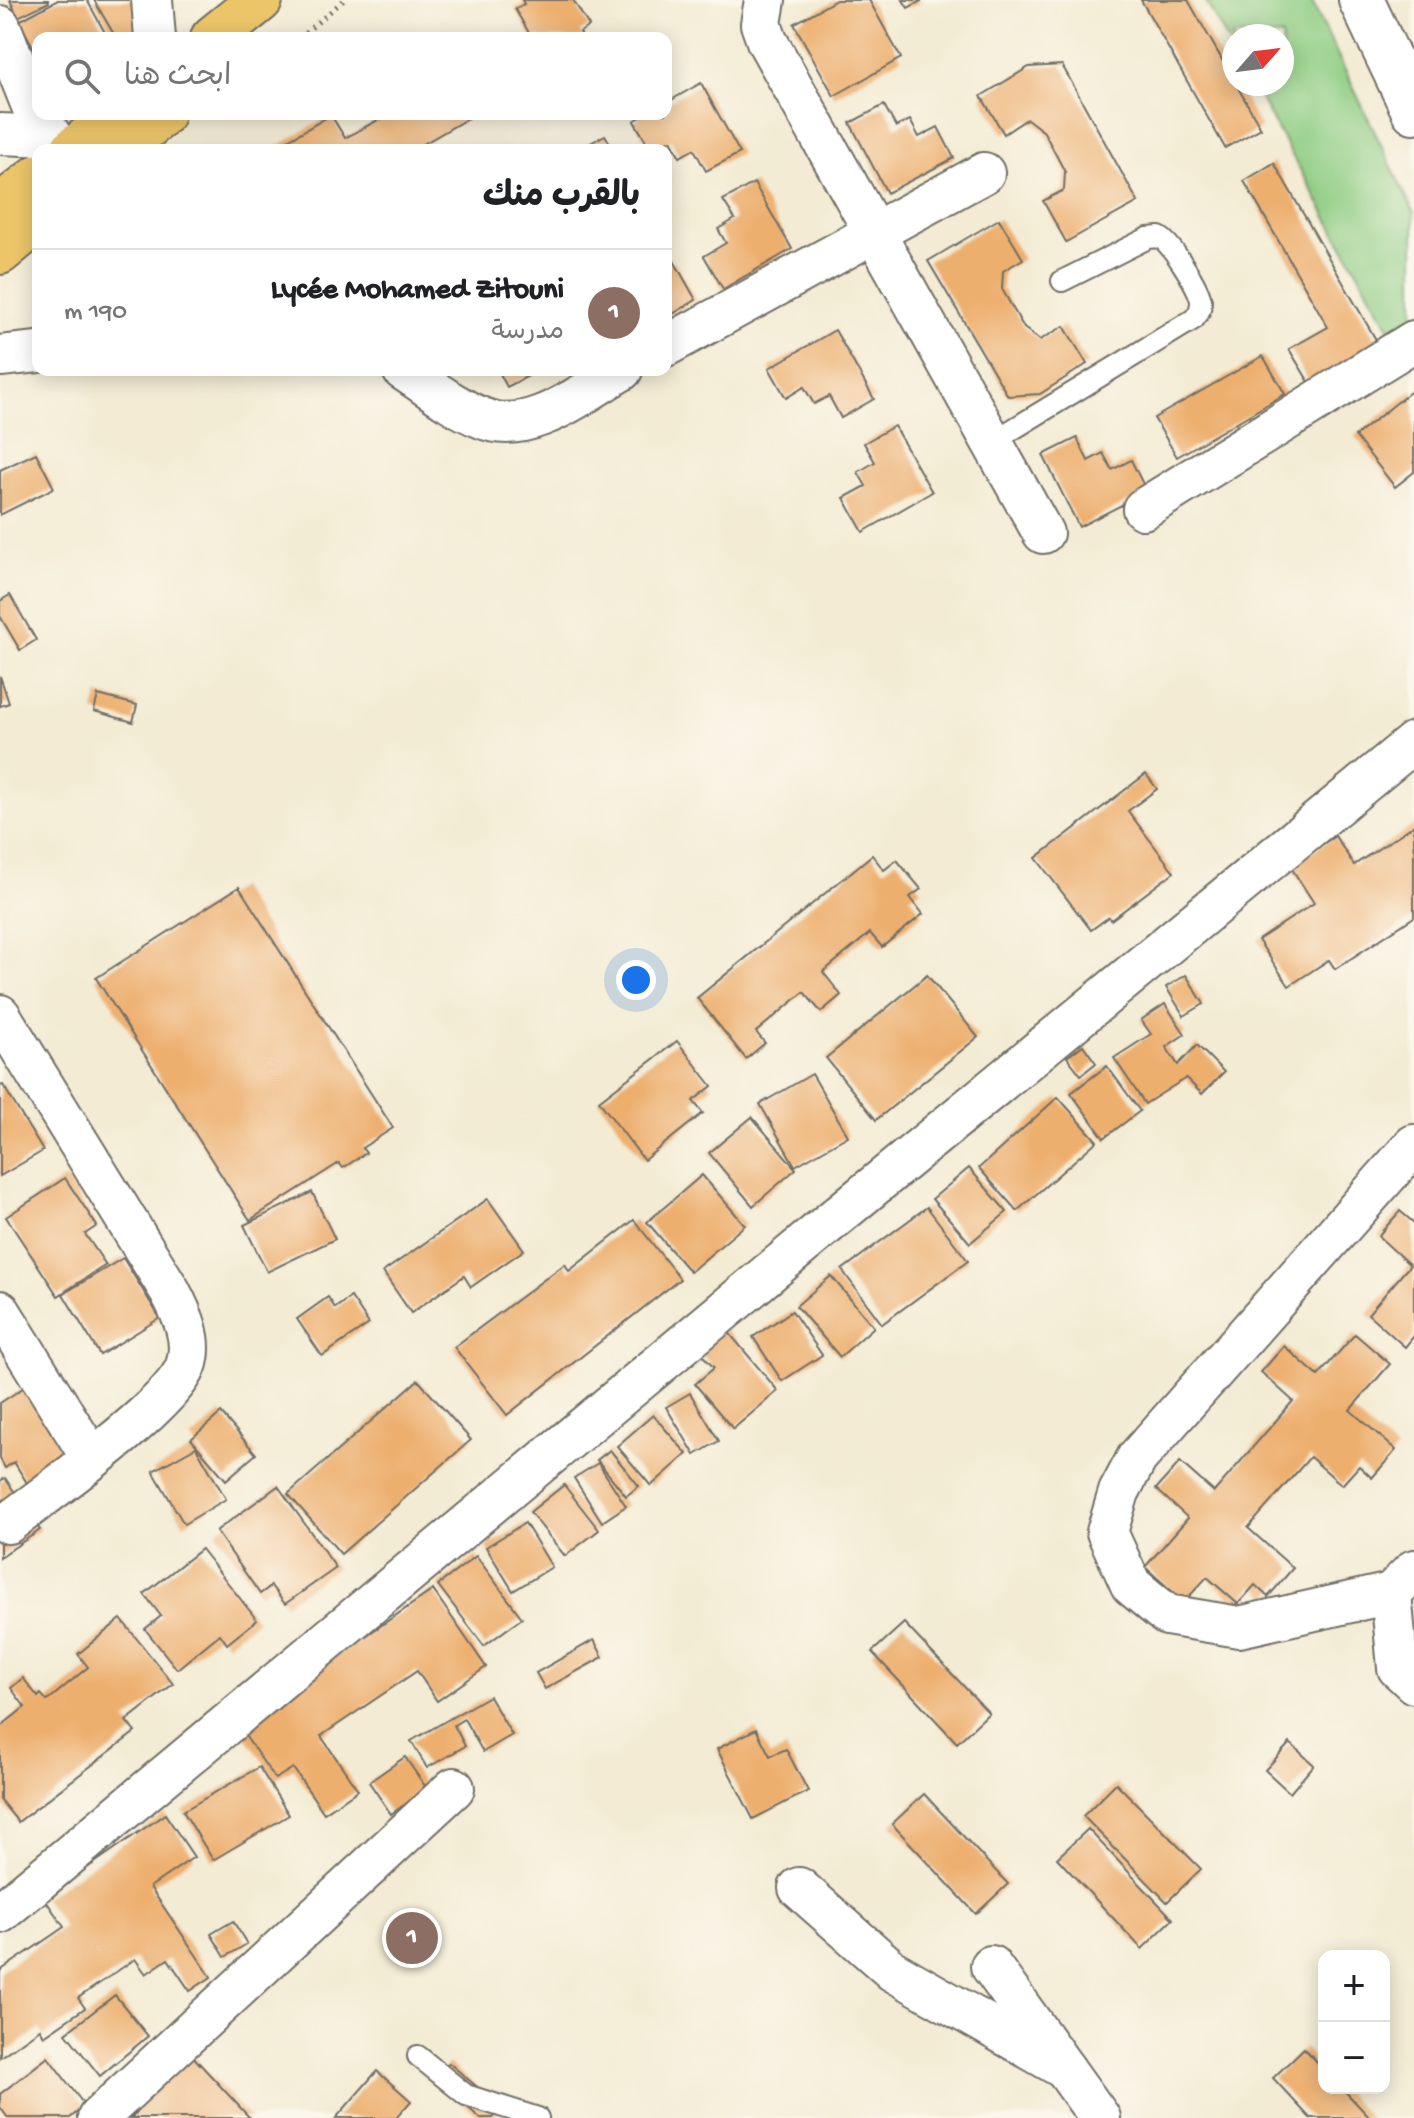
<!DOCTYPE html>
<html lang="ar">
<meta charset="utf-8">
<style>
:root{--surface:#fff;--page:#f2f2f2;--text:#202124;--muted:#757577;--line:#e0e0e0;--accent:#1f6fb2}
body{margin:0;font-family:"Gochi Hand","Playpen Sans Arabic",sans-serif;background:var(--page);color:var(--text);direction:rtl}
.controls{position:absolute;right:24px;bottom:24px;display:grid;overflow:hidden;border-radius:16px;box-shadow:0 4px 20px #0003}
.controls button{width:72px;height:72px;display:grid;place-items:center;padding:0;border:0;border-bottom:2px solid var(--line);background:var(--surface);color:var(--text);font:40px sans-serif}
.compass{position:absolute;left:1222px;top:24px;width:72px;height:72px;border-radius:50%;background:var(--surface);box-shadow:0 4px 20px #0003;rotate:62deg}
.you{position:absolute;left:636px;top:980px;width:28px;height:28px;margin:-20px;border:6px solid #fff;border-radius:50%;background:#1a73e8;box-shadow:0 0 0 12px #1a73e833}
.badge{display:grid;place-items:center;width:52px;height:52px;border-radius:50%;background:var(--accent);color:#fff;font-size:26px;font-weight:700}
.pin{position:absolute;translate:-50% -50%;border:4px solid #fff;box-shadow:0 2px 8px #0006}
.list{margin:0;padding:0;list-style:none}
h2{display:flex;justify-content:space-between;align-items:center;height:104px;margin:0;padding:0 32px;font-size:34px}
h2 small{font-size:26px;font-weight:400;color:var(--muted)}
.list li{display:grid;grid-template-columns:52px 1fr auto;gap:24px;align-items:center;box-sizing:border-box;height:128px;padding:0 32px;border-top:2px solid var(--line)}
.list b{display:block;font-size:30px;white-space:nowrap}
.list p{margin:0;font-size:26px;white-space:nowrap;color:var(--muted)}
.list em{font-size:26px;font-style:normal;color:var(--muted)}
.icon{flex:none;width:44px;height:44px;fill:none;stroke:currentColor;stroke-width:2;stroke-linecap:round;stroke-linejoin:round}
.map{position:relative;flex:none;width:1414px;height:2118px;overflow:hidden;direction:ltr}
.search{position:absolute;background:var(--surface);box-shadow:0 4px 20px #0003;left:32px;top:32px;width:640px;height:88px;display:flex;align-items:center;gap:20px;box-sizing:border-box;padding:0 28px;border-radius:16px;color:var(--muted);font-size:30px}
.panel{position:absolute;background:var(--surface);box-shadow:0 4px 20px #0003;left:32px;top:144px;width:640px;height:232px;border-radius:16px;direction:rtl}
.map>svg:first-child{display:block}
.grass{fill:#8fcd83;stroke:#5d7c57;stroke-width:2}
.building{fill:#edaf6e}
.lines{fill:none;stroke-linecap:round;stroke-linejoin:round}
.service-casing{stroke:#716e66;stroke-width:24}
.minor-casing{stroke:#716e66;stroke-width:44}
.tertiary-casing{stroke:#716e66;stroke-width:48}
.primary-casing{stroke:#716e66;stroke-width:48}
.path{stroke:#716e66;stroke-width:5;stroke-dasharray:2 6;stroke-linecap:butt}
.service{stroke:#fff;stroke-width:20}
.minor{stroke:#fff;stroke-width:40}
.tertiary{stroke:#fff;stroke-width:44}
.primary{stroke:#edc569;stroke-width:44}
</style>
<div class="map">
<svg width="1414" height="2118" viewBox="0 0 1414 2118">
<rect width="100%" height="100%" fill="#fbf7ec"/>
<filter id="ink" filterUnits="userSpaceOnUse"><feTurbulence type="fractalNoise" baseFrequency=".0125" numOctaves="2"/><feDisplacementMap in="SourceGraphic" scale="16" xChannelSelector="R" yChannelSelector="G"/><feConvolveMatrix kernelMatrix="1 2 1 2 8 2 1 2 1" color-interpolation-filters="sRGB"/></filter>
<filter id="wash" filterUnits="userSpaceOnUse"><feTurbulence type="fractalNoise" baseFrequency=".006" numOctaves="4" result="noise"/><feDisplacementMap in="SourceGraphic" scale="32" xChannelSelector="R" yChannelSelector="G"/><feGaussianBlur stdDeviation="1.8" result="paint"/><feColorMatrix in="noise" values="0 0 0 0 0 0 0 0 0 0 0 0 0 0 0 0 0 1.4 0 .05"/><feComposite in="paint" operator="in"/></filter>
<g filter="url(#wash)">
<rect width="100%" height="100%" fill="#f3ebd3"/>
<polygon class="grass" points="1205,0 1311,0 1414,213 1414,315 1390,329 1252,84 1282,84 1282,36 1234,36 1234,52"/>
<g id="blocks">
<g class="building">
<polygon points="10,0 48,0 49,2 18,17"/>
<polygon points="58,0 87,0 108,38 38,38 38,56 19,21"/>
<polygon points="94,0 138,0 153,26 132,38 116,38"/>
<polygon points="522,0 573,0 589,26 580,32 583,38 532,38 515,9 524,4"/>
<polygon points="836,0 869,0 901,58 834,96 794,24"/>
<polygon points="903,0 923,0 908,8"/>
<polygon points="1141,0 1188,0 1261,128 1225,148"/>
<polygon points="1062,65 1138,202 1066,242 1043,201 1064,190 1065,172 1044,132 1027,119 1004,134 981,96 1029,67"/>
<polygon points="701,83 740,153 706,171 694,149 680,157 671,140 651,150 634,121 646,114 666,114 666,103"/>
<polygon points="884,105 896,127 910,120 919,137 938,127 954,158 887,193 850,123"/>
<polygon points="389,114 475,114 413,150 271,150 331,115 345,138"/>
<polygon points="605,135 614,150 578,150"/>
<polygon points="1274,163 1383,352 1315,392 1289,349 1328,327 1244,181"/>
<polygon points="754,183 792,249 723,289 704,256 726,243 718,229 735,219 723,200"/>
<polygon points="999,219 1023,259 1003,271 1002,289 1024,328 1040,340 1064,326 1087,364 1040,394 1008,396 928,261"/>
<polygon points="674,261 696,300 666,318 666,266"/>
<polygon points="835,330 874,399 841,418 829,396 814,404 804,387 786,398 769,368"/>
<polygon points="1263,356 1285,394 1177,457 1154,418"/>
<polygon points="498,370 540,370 507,387"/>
<polygon points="1414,389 1414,472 1395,487 1355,436"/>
<polygon points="894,426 932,492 863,532 844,498 866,486 858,472 875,462 864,443"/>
<polygon points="1077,438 1088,461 1103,453 1112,470 1131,460 1147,492 1079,527 1043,455"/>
<polygon points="36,453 54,488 0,515 0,470"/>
<polygon points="10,595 36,640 20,650 0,616 0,601"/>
<polygon points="0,676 9,703 0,706"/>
<polygon points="98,695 137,705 133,722 94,711"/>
<polygon points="1146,774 1157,789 1128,811 1174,872 1111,920 1109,917 1091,930 1036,858"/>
<polygon points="1414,825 1414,917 1335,969 1329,960 1289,986 1258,940 1314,903 1290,866 1335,836 1354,865"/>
<polygon points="872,855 884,870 897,860 921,889 910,897 923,914 882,947 870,933 823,972 841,995 821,1012 804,992 756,1032 765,1043 746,1059 697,998"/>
<polygon points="239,887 393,1128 362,1148 366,1153 343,1168 339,1163 250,1220 96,978"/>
<polygon points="927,975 978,1037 876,1120 826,1058"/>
<polygon points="1186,975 1204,1004 1184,1016 1166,987"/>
<polygon points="1165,1004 1185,1034 1166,1047 1178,1065 1197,1045 1224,1072 1202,1094 1186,1078 1145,1104 1114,1058 1151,1034 1141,1020"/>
<polygon points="677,1041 712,1086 693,1101 703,1113 644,1160 599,1101"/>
<polygon points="1083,1045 1096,1063 1081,1075 1067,1057"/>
<polygon points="1107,1066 1140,1111 1104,1138 1071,1093"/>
<polygon points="812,1074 848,1136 795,1166 760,1104"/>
<polygon points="3,1085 43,1151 0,1176 0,1086"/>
<polygon points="1058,1097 1097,1141 1017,1211 979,1168"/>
<polygon points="752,1117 796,1169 753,1206 709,1153"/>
<polygon points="969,1168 1007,1212 970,1243 932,1199"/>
<polygon points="702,1175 745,1225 690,1272 647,1222"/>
<polygon points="65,1178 97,1226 85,1234 106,1265 58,1296 6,1217"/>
<polygon points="312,1192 335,1239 267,1272 244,1225"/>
<polygon points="488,1199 524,1250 471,1287 464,1276 411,1313 383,1272"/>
<polygon points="927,1207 968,1261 882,1324 842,1270"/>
<polygon points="1400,1211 1414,1223 1414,1336 1405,1347 1368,1314 1410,1265 1378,1236"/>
<polygon points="634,1220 680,1279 507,1415 454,1347 565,1264 569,1271"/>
<polygon points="123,1258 160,1318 100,1355 63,1294"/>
<polygon points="831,1276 874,1327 840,1357 796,1306"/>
<polygon points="328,1297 335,1308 351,1297 369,1324 322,1356 297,1319"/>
<polygon points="792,1311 822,1355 782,1381 753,1337"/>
<polygon points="725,1328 778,1391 733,1429 695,1384 714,1368 698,1350"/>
<polygon points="1355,1334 1390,1364 1350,1410 1396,1450 1372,1478 1359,1466 1342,1485 1310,1457 1248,1528 1293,1568 1268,1597 1255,1585 1238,1604 1207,1577 1184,1602 1145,1567 1188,1518 1156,1489 1180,1462 1214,1492 1293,1401 1261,1372 1284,1346 1318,1376"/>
<polygon points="49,1371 98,1447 32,1491 14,1462 5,1468 0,1459 0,1403"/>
<polygon points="418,1380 471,1440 341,1554 288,1494"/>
<polygon points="690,1393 719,1441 695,1455 666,1407"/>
<polygon points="221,1413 256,1454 226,1480 191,1439"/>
<polygon points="653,1415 687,1454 651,1486 617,1446"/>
<polygon points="196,1447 226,1499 184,1524 153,1471"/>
<polygon points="610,1450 639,1486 626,1496 597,1460"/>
<polygon points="598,1463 626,1506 602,1522 574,1478"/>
<polygon points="5,1478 40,1530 0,1557 0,1481"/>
<polygon points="564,1485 599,1530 565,1556 530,1512"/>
<polygon points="278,1486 336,1568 285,1604 271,1586 260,1594 216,1531"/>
<polygon points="525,1523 552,1567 513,1591 486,1547"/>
<polygon points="201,1549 257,1620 227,1644 220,1634 177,1669 145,1629 161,1616 144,1594"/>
<polygon points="476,1556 522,1618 484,1646 438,1585"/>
<polygon points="433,1590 486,1667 437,1701 417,1671 321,1736 358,1790 324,1813 293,1768 275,1779 237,1724"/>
<polygon points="121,1619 173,1684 126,1721 135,1732 18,1822 0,1800 0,1727 25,1707 11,1688 23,1678 38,1697 41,1694 47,1701 88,1667 78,1654"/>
<polygon points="904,1623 989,1713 957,1743 872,1652"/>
<polygon points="594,1640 603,1657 545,1689 536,1673"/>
<polygon points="489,1696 512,1735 483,1752 464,1719 454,1725 465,1746 427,1768 411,1741"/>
<polygon points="756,1729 770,1756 786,1749 808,1791 753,1819 717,1749"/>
<polygon points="1290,1743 1314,1765 1290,1793 1265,1770"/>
<polygon points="405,1757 427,1789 391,1814 369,1782"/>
<polygon points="259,1767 289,1815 213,1860 183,1811"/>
<polygon points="1116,1783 1201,1869 1167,1902 1083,1816"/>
<polygon points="924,1794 1008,1884 976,1914 892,1824"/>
<polygon points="165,1814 194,1857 150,1887 211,1977 190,1991 168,1959 146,1974 135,1959 78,1998 85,2008 44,2036 40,2029 0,2057 0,1971 64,1927 44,1898"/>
<polygon points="1088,1829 1173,1919 1142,1949 1057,1858"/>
<polygon points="233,1921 247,1944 225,1957 211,1934"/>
<polygon points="115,1995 148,2036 100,2076 66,2033"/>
<polygon points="1304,2048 1324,2069 1324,2088 1342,2088 1370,2118 1310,2118 1273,2078"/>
<polygon points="187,2050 249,2117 248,2118 131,2118 139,2110 132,2102"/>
<polygon points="48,2057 85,2106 70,2118 8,2118 0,2107 0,2094"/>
<polygon points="449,2063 502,2108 493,2118 480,2118 435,2079"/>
<polygon points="377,2071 411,2101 396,2118 336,2118"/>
</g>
</g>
</g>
<g filter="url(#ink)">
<use href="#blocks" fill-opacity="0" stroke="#716e66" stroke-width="2"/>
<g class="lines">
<defs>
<g id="service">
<path d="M992 442 1194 319C1199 313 1201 309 1201 301 1199 288 1171 242 1159 237L1148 238 1062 281"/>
<polyline points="418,2056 466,2095 538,2118"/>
</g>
<g id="minor">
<polyline points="152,0 155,38"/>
<polyline points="765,0 761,24 767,41 1043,533"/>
<polyline points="0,26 32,106 60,150"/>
<polyline points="0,134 50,136"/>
<polyline points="666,346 984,173"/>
<polyline points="0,356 38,352"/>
<path d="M403 370C428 386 454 407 482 418 529 438 583 392 622 370"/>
<polyline points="1143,509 1414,341"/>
<path d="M0 1015 170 1291C182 1314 195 1340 186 1366 172 1405 46 1494 8 1523"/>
<polyline points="0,1311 92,1459"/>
<polyline points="1414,1570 1391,1593 1398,1668 1414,1683"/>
<polyline points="1391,1593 1239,1627 1167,1615 1131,1585 1107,1532 1119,1492 1137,1458 1414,1145"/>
<polyline points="799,1888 893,1971 1065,2069"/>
<polyline points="0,1913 835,1218 1414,742"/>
<polyline points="991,1966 1100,2118"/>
<polyline points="98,2118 454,1788"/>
</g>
<polyline id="tertiary" points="1361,0 1414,111"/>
<g id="primary">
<polyline points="213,38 260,0"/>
<polyline points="73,150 118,114"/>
<polyline points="120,150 162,114"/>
<polyline points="0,207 38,177"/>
<polyline points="0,252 38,220"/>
</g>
</defs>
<use href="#service" class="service-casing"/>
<use href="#minor" class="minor-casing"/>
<use href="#tertiary" class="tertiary-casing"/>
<use href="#primary" class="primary-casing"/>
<polyline class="path" points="299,38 344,0"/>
<use href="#service" class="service"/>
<use href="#minor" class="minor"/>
<use href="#tertiary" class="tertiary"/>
<use href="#primary" class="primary"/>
</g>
</g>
</svg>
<div class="controls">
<button>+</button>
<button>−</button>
</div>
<svg class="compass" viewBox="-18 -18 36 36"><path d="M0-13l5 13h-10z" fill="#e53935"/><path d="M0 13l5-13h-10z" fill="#757577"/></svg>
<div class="you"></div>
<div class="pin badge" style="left:412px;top:1938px;background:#8d6e63">1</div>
<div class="search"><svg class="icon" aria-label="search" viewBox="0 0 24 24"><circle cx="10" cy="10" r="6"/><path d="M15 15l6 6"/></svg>ابحث هنا</div>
<section class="panel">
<h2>بالقرب منك<small></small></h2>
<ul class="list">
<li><span class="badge" style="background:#8d6e63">1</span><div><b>Lycée Mohamed Zitouni</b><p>مدرسة</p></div><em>190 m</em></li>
</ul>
</section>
</div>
